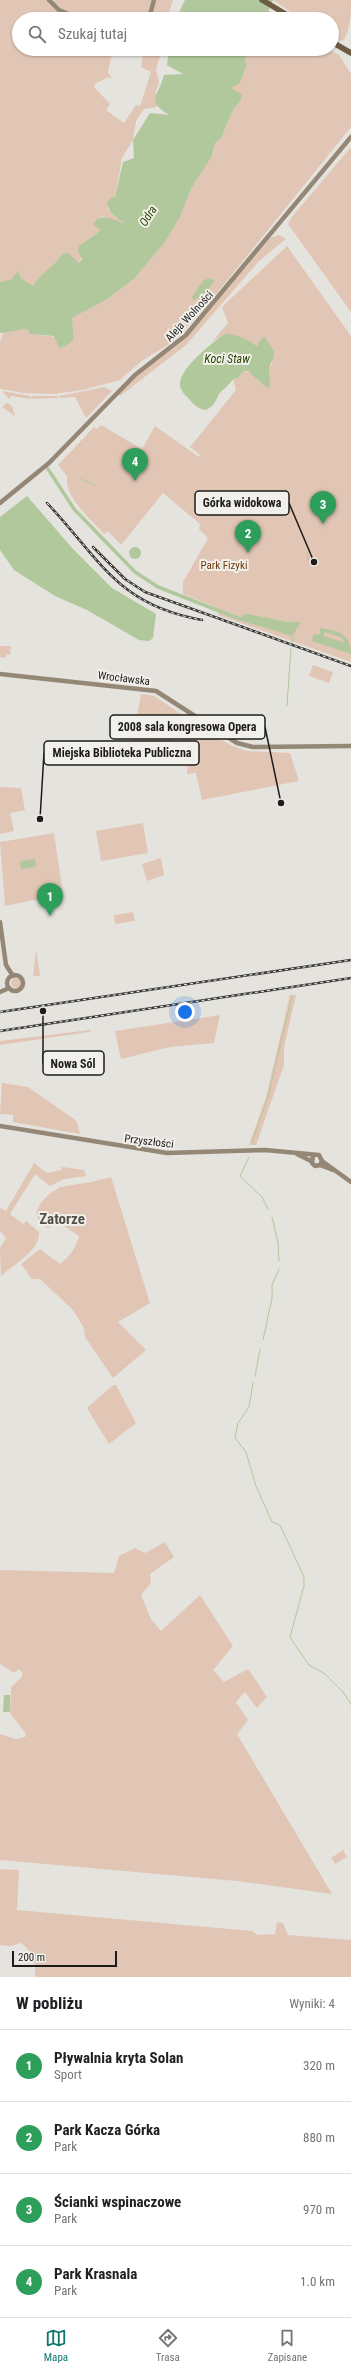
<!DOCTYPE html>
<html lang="pl">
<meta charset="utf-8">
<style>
:root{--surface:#fff;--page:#f2f2f2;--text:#202124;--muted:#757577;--line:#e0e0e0;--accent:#0f766e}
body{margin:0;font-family:"Roboto Condensed",sans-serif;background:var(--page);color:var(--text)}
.scale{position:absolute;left:12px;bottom:10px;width:105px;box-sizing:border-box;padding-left:4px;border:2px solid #1d1c1a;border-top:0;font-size:11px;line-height:14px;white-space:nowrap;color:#1d1c1a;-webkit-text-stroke:3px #f2f0ea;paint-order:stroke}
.you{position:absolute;left:185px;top:1012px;width:14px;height:14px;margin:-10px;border:3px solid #fff;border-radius:50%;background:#1a73e8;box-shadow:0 0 0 6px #1a73e833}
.badge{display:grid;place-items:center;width:26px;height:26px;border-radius:50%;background:var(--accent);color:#fff;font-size:13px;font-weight:700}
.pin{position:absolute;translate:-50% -33px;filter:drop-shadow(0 1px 2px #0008)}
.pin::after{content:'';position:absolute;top:21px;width:14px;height:12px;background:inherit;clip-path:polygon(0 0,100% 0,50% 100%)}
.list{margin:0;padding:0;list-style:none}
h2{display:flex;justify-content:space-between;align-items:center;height:52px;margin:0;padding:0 16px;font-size:17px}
h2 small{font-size:13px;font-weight:400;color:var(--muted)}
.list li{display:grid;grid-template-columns:26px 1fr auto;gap:12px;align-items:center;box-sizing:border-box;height:72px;padding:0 16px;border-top:1px solid var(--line)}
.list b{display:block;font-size:15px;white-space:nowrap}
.list p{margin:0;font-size:13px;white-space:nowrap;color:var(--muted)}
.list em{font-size:13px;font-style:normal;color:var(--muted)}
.icon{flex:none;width:22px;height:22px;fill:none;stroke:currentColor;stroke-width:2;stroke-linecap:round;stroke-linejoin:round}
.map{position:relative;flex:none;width:351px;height:1977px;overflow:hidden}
.search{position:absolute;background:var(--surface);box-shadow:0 1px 3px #0004;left:12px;right:12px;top:12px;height:44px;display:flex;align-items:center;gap:10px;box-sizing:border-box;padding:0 14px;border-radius:22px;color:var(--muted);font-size:15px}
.sheet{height:340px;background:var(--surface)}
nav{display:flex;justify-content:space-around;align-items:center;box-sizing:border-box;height:56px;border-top:1px solid var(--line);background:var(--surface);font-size:11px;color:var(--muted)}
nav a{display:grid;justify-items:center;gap:2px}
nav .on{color:var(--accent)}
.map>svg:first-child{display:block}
.green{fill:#e2c6b5}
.water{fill:#b1c89c;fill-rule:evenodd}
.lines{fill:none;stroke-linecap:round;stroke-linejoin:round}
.stream{stroke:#b1c89c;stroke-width:1}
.canal{stroke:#b1c89c;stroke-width:3.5}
.tertiary{stroke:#948776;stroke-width:4.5}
.secondary{stroke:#6e5b43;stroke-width:5.5}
.rail-casing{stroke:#3b3a37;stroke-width:2.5}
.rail{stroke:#f2f0ea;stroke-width:1;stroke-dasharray:3;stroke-linecap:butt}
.labels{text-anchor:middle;stroke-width:4;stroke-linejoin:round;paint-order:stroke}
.street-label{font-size:11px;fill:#1d1c1a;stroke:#f2f0ea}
.park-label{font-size:11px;fill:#6e3809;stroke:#f2f0ea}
.water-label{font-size:12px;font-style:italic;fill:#2b4603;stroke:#f2f0ea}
.district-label{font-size:15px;font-weight:bold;fill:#52504b;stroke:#f2f0ea}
.leader{fill:none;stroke:#1d1c1a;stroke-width:1.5}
.callout-dot{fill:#1d1c1a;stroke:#f2f0ea;stroke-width:1.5}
.callout{fill:#f2f0ea;stroke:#1d1c1a;stroke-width:1.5}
.callout-label{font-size:12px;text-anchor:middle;font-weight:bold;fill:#1d1c1a}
</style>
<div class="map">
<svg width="351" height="1977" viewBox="0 0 351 1977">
<rect width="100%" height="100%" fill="#e5e3dd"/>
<g class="green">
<path d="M0 0H47L60 13 73 19H19V49H113L108 72 112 79 108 77 95 84 94 87 110 104 106 110 124 123 136 105 140 106 151 72 141 67 144 49H162L156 69 159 83 155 93H157V107L144 109 136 121 133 140 122 158 115 197 107 208 113 215 126 224 101 216 99 226 101 230 88 239 79 263 70 256 62 254C54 267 40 273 33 286L21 278 0 282Z"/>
<path d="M53 0H152L147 19C119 19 73 27 53 0Z"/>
<polygon points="156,0 173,0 167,19 152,19"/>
<path d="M273 0H351C351 13 351 30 343 41L332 38V19H301Z"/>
<polygon points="268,10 282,19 265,19"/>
<polygon points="249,49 329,49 339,55 351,74 351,127 205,308 174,341 143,360 120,380 82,390 53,394 24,393 0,389 0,343 3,332 27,329 30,334 74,339 72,318 106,300 134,279 164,243 180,217 191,189 212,156 215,143 221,138 234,108 240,102 230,88 240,83 247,64 245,61"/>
<polygon points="351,147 351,312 288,224 291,218"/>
<polygon points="279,235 286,239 259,261 186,345 120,396 118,394 140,373 184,339 270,238"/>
<path d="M287 246 351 336V662L218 615 220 609 183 594V582L207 540 208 538 199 529 200 524 163 493 121 545 108 531 104 534C90 518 65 499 67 476L58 465 94 427 97 429 101 425 142 449 155 426 199 457 200 455 190 447 236 390 233 379 238 378 244 371C251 372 261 378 268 380L269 367 273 363 260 343 257 346 226 333 212 342 228 323 222 307Z"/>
<polygon points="104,387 112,391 86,418 75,397 59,398 59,396"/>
<polygon points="2,391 30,396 30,399 11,396 9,399"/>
<polygon points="31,396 58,396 58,398 31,399"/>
<polygon points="7,403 12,406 15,416 2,407"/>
<polygon points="0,646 11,646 10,655 6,654 6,658 0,657"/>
<polygon points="313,665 333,672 329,683 309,676"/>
<path d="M141 694 154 696 181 714 182 717C175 751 160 748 132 745Z"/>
<polygon points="195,722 230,745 246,751 290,753 299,781 202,800 196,773 187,774 188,759 185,758 185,750 180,741"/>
<polygon points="0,787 21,788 25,810 10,813 14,831 0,834"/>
<polygon points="143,823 148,853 101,861 96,831"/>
<polygon points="54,833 63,894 5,906 0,842"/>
<polygon points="161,858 164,875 147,881 142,864"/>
<polygon points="133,912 135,921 115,924 114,915"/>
<polygon points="36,950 40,974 39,976 33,976"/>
<circle cx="16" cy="983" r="5"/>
<polygon points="290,995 296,995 284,1047 284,1065 256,1145 249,1145 266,1097"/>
<polygon points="220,1015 214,1043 170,1047 121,1059 115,1031"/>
<polygon points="90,1030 92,1031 89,1032 0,1045 0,1041"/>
<polygon points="2,1083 28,1087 74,1119 77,1122 80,1134 13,1122 13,1115 0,1114"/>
<path d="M34 1163 47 1173 61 1170 62 1167 84 1170 86 1176 64 1179 50 1186 35 1174 10 1214 23 1224 26 1221 39 1232C40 1251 14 1264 1 1276L0 1248 6 1238 0 1231V1208L6 1211Z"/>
<path d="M111 1177 150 1303 118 1322 146 1350 113 1378 85 1337 84 1328 73 1310 40 1279H32L21 1264 40 1249 60 1264C70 1256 76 1248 79 1236L60 1223 55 1222 48 1228 39 1221 36 1212 41 1203 49 1194 60 1187 91 1182Z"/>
<polygon points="113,1385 116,1385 136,1423 109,1444 87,1408"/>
<polygon points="165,1542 174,1557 150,1574 151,1583 141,1595 151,1619 161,1631 200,1595 233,1646 213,1670 224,1682 248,1669 267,1697 257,1708 245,1692 236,1702 248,1720 237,1734 332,1894 237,1881 0,1860 0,1734 16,1739 25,1737 26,1734 10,1713 11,1687 22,1677 22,1672 19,1669 14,1673 0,1664 0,1570 114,1573 119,1556 135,1548 145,1553"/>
<polygon points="343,1850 347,1857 335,1864 331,1858"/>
<path d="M0 1869 19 1870 17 1910 252 1931 257 1935 275 1934 277 1922 283 1923 288 1935 351 1940V1977H35C36 1961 34 1953 21 1943L10 1946 0 1945Z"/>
</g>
<g class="water">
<polygon points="185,0 273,0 265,19 179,19 180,10"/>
<path d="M169 49H249L245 60 247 64 240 83 231 88 242 95 240 102 234 108 221 138 215 143 212 156 191 189 180 217 165 242 134 279 106 300 72 318 74 339 66 346 59 348 54 336 30 334 27 329 0 333V282L12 279 18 271 21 278 33 286C40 273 54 267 62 254L68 253 79 263 82 259 78 252 79 246 101 230 93 224C101 212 112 220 124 223 116 217 108 213 107 202L112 197H115L123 162 134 158 133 140 150 113 169 115C146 101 158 97 164 75L183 74 167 65Z"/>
<path d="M209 278 214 280C211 288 201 298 193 300L192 297 203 281Z"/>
<path d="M226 333 244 338 257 346 261 339 265 337 274 351V357L269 367 270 386 267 388 248 371H244L238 378 233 379C229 386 221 390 218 396 215 403 213 406 206 410 198 409 194 405 189 399 185 395 181 391 180 386 177 370 214 341 226 333Z"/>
<polygon points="27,496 73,549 112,588 156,614 153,638 149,641 139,640 87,610 55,596 14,570 0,550 0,517"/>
<circle cx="135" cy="553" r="6"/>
<polygon points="248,614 287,622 301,622 292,636 239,620 243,615"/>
<path d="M320 628C338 631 351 633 351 654L312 641 313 635 320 634ZM324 632 341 637 345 643 324 636Z"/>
<polygon points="35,859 36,867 21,869 20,861"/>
<polygon points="4,1695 10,1695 10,1712 3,1712"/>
</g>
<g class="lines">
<g class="stream">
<polyline points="81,479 95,485"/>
<polyline points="307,552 308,560"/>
<polyline points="292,644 293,636"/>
<polyline points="287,706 291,648"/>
<polyline points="252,1142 268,1097 292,996"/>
<polyline points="249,1157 240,1176 262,1197 268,1209"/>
<polyline points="272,1217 278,1243 279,1261"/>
<polyline points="263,1340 272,1298 272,1285 279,1269"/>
<polyline points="255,1376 260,1349"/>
<polyline points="253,1383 249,1407 238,1423 235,1438 246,1452 256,1486 272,1522 280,1525 304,1577 304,1586 290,1637 309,1665 325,1674 343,1692 351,1704"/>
</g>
<polyline class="canal" points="48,469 74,509 135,572 158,587 240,619"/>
<g class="tertiary">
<polyline points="49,0 59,10 80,19"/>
<polyline points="149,19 154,0"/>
<polyline points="0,503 49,463 135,375 186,335 351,137"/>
<polyline points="0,674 156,691 237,743 253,747 351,746"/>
<polyline points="0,922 6,965 13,976"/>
<circle cx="15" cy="983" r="8"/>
<polyline points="0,992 9,988"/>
<polyline points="0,1126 167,1153 265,1150 319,1155 322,1161 320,1165 315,1166 312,1163 313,1156"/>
<polyline points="297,1154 311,1161"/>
<polyline points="322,1161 351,1182"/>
<polyline points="320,1165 333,1170"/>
</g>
<g class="secondary">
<polyline points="262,0 294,19"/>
<polyline points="332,42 351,53"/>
</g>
<defs>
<g id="rail">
<path d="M47 503C101 560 117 605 202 620"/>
<polyline points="93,547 125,579 145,592 351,666"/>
<polyline points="0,1012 351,960"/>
<polyline points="0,1031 351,978"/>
</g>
</defs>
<use href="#rail" class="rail-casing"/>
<use href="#rail" class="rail"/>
</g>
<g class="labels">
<g class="street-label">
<text transform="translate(189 316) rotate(-47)" y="4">Aleja Wolności</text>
<text transform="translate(124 678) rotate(7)" y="4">Wrocławska</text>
<text transform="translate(149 1141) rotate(7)" y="4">Przyszłości</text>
</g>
<g class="park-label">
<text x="224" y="569">Park Fizyki</text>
</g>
<g class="water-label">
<text transform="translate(148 216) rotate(-58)" y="4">Odra</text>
<text x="227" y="363">Koci Staw</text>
</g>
<g class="district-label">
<text x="62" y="1224">Zatorze</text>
</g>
</g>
<path class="leader" d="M314 562L289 503M281 803L265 727M40 819L44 753M43 1011L43 1063"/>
<g class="callout-dot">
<circle cx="314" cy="562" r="4"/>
<circle cx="281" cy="803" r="4"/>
<circle cx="40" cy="819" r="4"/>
<circle cx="43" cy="1011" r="4"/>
</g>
<g class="callout">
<rect x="195" y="491" width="94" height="24" rx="4"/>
<rect x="110" y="715" width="155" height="24" rx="4"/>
<rect x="44" y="741" width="155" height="24" rx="4"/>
<rect x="43" y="1051" width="61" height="24" rx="4"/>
</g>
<g class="callout-label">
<text x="242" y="507">Górka widokowa</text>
<text x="187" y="731">2008 sala kongresowa Opera</text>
<text x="122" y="757">Miejska Biblioteka Publiczna</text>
<text x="73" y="1068">Nowa Sól</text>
</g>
</svg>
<div class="scale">200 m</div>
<div class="you"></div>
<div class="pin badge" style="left:50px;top:916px;background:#2e9e5b">1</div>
<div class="pin badge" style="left:248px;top:553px;background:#2e9e5b">2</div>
<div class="pin badge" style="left:323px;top:524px;background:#2e9e5b">3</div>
<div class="pin badge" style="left:135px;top:481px;background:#2e9e5b">4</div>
<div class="search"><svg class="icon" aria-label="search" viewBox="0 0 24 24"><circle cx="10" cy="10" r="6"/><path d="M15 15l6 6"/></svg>Szukaj tutaj</div>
</div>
<section class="sheet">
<h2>W pobliżu<small>Wyniki: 4</small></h2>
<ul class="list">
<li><span class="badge" style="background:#2e9e5b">1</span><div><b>Pływalnia kryta Solan</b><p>Sport</p></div><em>320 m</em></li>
<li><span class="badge" style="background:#2e9e5b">2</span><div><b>Park Kacza Górka</b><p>Park</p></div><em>880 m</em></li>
<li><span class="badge" style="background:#2e9e5b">3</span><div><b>Ścianki wspinaczowe</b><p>Park</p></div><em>970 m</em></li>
<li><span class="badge" style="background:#2e9e5b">4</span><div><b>Park Krasnala</b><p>Park</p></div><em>1.0 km</em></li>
</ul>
</section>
<nav>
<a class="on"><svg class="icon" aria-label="map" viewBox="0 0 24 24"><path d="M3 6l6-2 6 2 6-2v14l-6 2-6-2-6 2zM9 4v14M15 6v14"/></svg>Mapa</a>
<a><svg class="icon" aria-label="directions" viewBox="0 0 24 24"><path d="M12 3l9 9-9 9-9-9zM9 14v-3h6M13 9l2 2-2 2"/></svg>Trasa</a>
<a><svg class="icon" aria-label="saved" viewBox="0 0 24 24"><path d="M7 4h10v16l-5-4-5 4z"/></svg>Zapisane</a>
</nav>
